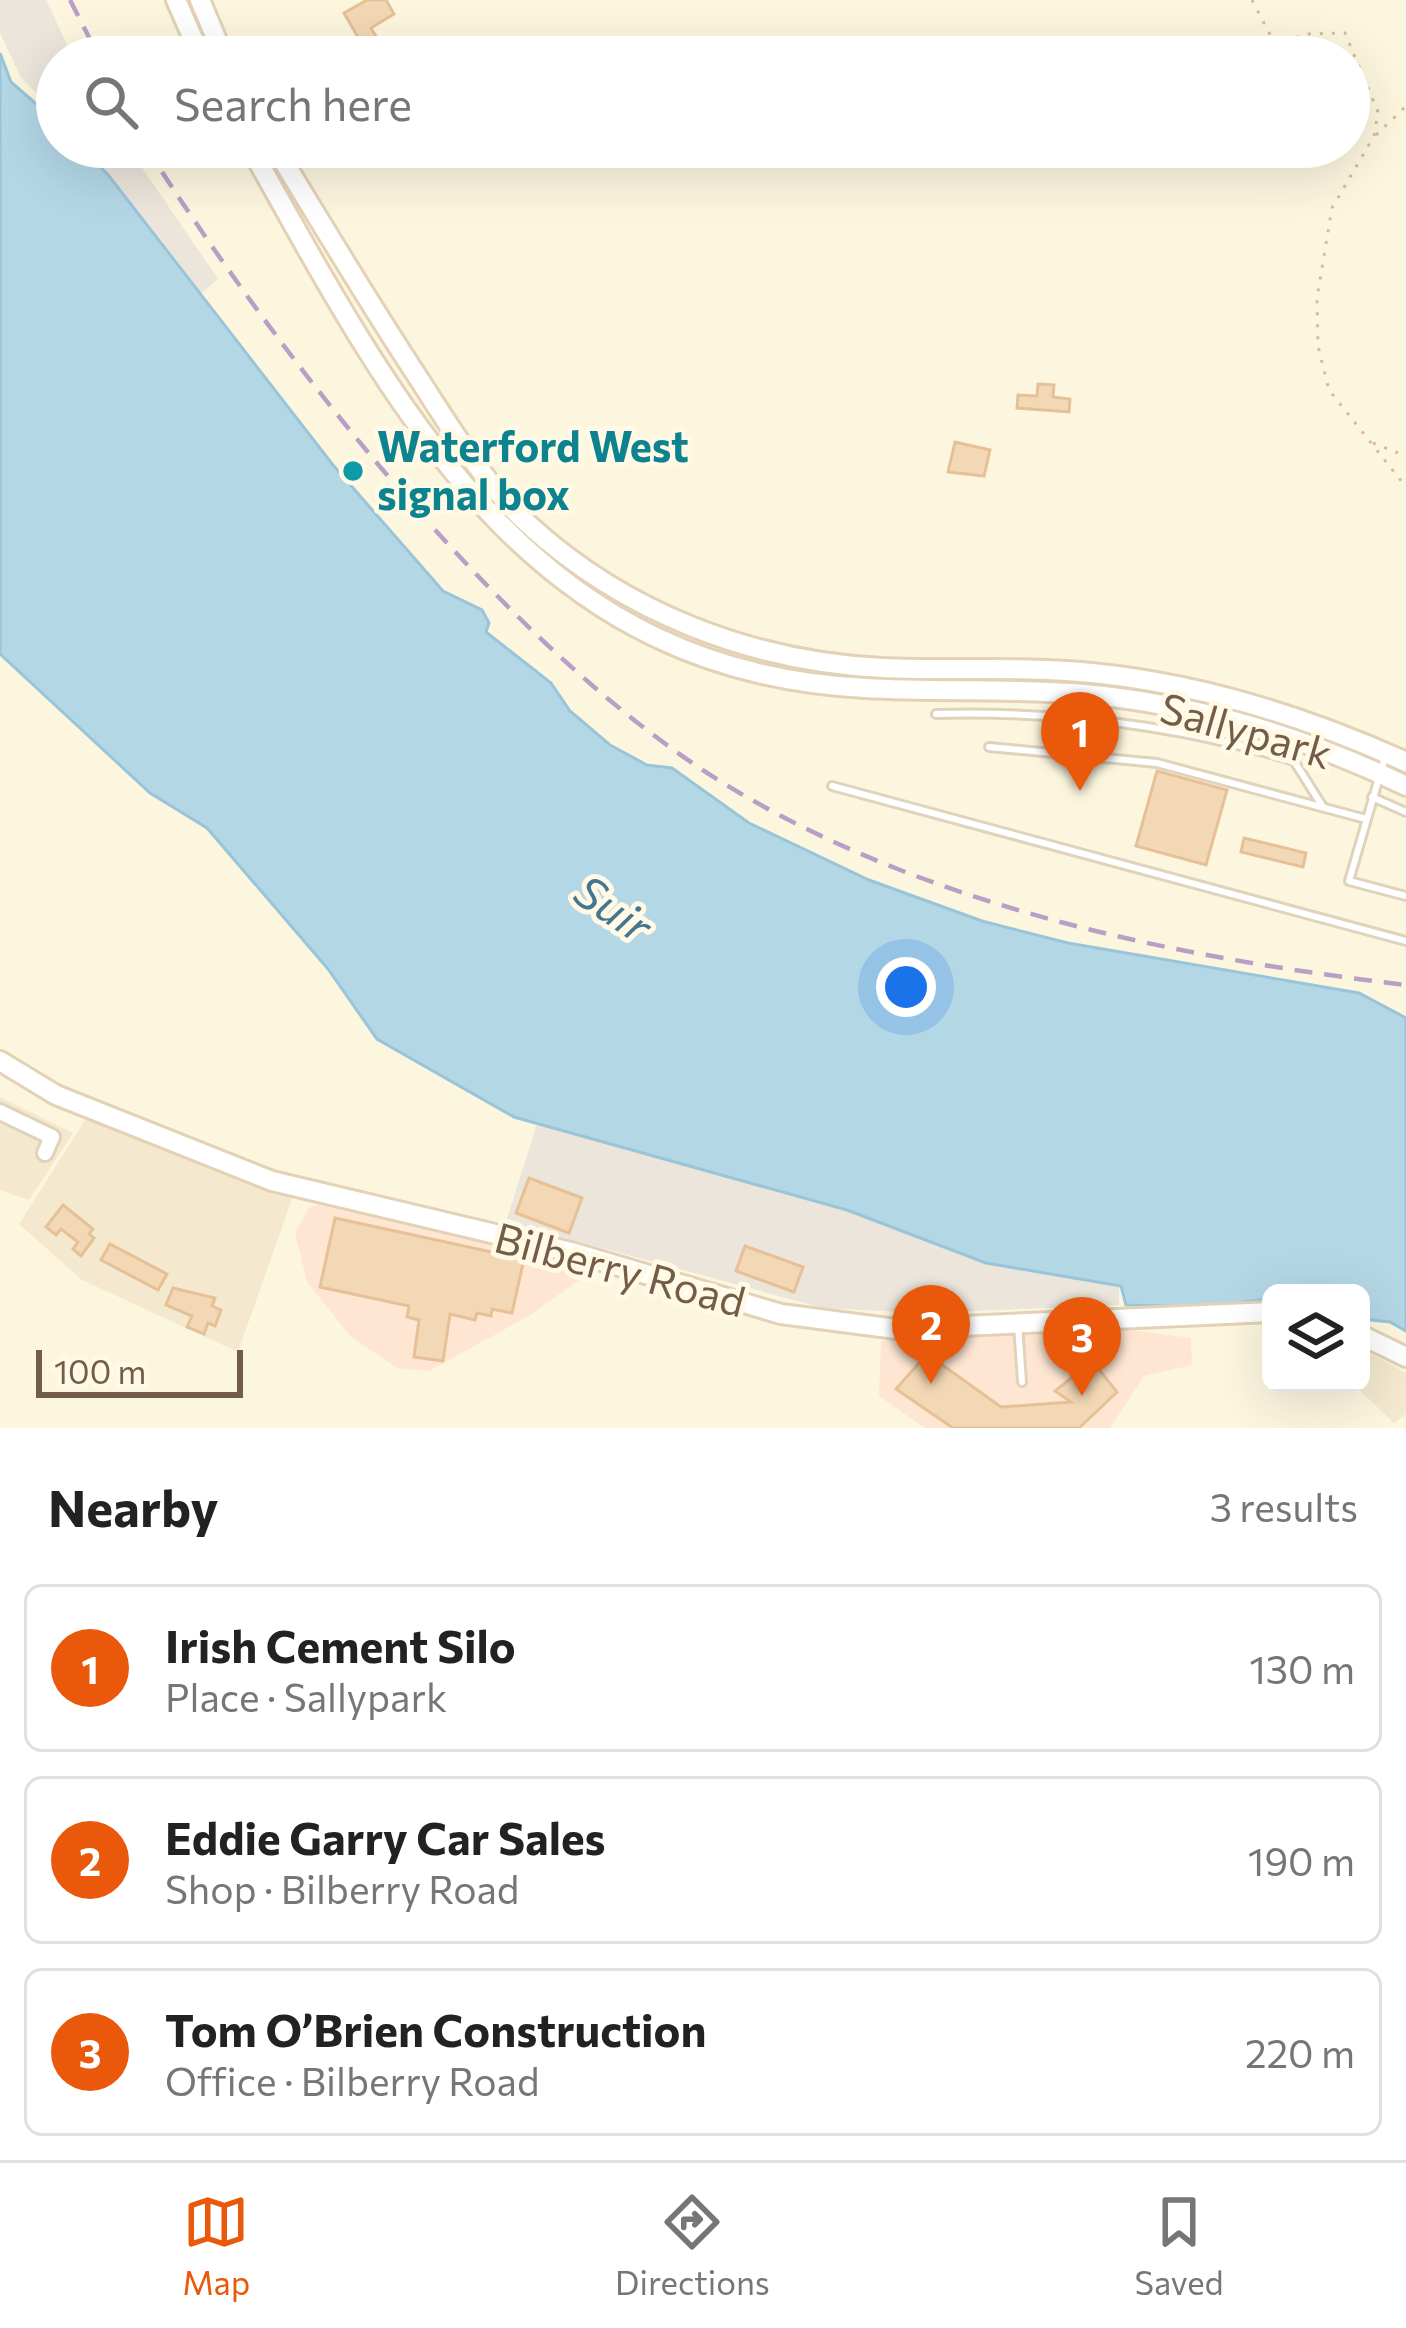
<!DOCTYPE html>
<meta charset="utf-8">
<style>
:root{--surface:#fff;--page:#f2f2f2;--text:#222;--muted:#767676;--line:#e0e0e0;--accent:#ea580c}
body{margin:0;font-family:Commissioner,sans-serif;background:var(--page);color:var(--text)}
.controls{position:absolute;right:36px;bottom:36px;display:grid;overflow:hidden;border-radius:18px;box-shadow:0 12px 48px #0002}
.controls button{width:108px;height:108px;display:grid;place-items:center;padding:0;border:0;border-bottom:3px solid var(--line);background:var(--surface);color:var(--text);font:60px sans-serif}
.scale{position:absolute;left:36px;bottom:30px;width:207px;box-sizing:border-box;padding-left:12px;border:6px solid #735d47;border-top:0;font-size:33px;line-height:42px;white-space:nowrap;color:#735d47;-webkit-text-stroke:9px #fff9e6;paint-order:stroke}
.you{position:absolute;left:906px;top:987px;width:42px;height:42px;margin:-30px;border:9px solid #fff;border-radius:50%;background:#1a73e8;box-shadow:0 0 0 18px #1a73e833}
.badge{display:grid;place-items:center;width:78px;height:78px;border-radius:50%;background:var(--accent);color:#fff;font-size:39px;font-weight:700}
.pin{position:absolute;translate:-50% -99px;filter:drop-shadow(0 3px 6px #0008)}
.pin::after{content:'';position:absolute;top:63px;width:42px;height:36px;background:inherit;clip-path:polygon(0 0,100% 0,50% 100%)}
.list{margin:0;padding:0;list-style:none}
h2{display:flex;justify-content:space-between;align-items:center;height:156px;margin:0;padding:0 48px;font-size:51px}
h2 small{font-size:39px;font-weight:400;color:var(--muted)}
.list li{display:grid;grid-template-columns:78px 1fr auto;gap:36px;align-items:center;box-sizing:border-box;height:168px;margin:0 24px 24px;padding:0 24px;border:3px solid var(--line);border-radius:18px}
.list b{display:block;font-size:45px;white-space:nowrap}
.list p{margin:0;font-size:39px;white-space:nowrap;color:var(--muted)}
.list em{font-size:39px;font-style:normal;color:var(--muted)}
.icon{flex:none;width:66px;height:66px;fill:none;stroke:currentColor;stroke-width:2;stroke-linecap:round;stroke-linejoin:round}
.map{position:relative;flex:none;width:1406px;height:1428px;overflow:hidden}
.search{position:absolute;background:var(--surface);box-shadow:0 12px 48px #0002;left:36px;right:36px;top:36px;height:132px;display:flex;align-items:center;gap:30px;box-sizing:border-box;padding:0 42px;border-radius:66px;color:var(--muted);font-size:45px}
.sheet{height:732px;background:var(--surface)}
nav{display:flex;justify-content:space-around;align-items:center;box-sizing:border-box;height:168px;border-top:3px solid var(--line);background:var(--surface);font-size:33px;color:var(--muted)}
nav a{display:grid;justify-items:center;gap:6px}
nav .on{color:var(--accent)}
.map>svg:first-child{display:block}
.residential{fill:#f4e9ce}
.commercial{fill:#fee6d2}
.industrial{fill:#ebe5db}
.water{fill:#b4d7e6;stroke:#9ac5d8;stroke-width:3}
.building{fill:#f3d8b6;stroke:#e6c196;stroke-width:3}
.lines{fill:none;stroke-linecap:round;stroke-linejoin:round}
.lane-casing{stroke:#e1d3bb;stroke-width:12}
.street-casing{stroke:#e1d3bb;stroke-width:20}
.secondary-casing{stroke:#e3d2b6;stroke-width:24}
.path{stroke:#d7bb9a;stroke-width:3;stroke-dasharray:3 9;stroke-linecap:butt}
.lane{stroke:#fff;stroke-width:6}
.street{stroke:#fff;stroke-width:14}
.secondary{stroke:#fff;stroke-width:18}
.rail{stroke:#b99fc5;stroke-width:4.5;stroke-dasharray:18 12;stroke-linecap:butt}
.culture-dot{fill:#0f9aa8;stroke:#fff9e6;stroke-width:4.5}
.labels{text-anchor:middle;stroke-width:10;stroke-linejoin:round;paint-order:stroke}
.culture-label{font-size:42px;font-weight:bold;fill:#0d838f;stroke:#fff9e6;text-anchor:start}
.street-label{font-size:42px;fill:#735d47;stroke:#fff9e6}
.water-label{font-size:45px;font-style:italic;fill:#42778f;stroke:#fff9e6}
</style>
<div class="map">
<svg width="1406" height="1428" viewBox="0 0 1406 1428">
<rect width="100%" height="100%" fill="#fdf6df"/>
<g class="residential">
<polygon points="0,1097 73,1133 29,1200 0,1190"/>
<polygon points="87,1117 293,1196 238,1352 82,1280 19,1224"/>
<polygon points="1361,1348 1406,1373 1406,1414 1394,1423 1352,1383 1361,1383"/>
</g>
<g class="commercial">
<polygon points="322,1202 590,1265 582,1278 529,1316 429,1371 397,1368 351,1337 307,1282 295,1233 308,1209"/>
<polygon points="1133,1330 1191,1338 1192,1365 1144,1376 1110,1428 925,1428 879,1396 881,1341"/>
</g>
<g class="industrial">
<polygon points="0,0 46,0 73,57 57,57 57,115 20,76 0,33"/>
<polygon points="88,147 128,147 218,279 201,294"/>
<polygon points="537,1124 903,1227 986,1263 1119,1286 1119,1305 924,1313 823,1308 506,1222"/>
</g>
<polygon class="water" points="0,53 11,82 57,122 57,147 82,147 109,176 333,465 443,591 482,610 489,623 486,632 551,683 570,711 610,745 647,765 672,768 749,823 869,880 982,921 1068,943 1359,993 1406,1018 1406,1331 1390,1322 1361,1319 1361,1293 1271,1293 1271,1298 1213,1307 1126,1305 1121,1286 986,1263 847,1210 514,1117 377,1039 328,969 207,828 150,793 0,654"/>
<g class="building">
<polygon points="367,0 386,0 394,14 371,28 380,43 366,51 344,13"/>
<polygon points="1038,384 1054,385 1053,397 1070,399 1069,412 1017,408 1018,395 1037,396"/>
<polygon points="955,442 990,450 984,476 948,472"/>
<polygon points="1157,771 1227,790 1206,865 1136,846"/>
<polygon points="1244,838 1306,853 1303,867 1241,852"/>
<polygon points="529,1178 582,1198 569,1233 516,1213"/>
<polygon points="63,1205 93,1229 89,1234 94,1238 81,1256 73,1249 78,1242 61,1229 56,1235 46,1227"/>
<polygon points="335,1218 524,1259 512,1313 492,1309 491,1316 477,1313 475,1320 450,1314 443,1361 414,1357 419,1320 407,1317 409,1306 320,1287"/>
<polygon points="110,1244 167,1274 158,1290 101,1260"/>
<polygon points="745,1246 803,1267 794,1292 736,1271"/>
<polygon points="173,1288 215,1298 212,1306 221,1310 215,1326 208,1323 204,1334 187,1327 192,1316 166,1305"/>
<polygon points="927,1354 1001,1407 1071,1402 1055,1391 1084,1368 1098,1368 1117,1392 1079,1428 953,1428 896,1389"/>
</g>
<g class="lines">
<defs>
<g id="lane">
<path d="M936 714C1058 711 1177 724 1294 761L1323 807"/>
<polyline points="989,747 1157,763 1366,819"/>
<polyline points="1385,757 1349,881 1406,896"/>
<polyline points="832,786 1406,941"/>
<polyline points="1372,797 1406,812"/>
<polyline points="1018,1325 1022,1382"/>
</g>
<polyline id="street" points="0,1112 52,1137 45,1153"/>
<g id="secondary">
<polyline points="176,0 201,57"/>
<polyline points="200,0 224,57"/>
<path d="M250 147C396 408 528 671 865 688 938 692 1011 688 1084 694 1195 704 1306 737 1406 786"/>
<path d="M275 147C322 225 369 303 419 379 452 430 483 482 528 524 625 613 753 662 883 668 953 671 1023 666 1092 673 1201 684 1307 717 1406 762"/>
<polyline points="0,1061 56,1095 272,1181 571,1252 781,1314 896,1329 1271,1312"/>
<polyline points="1361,1335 1406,1357"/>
</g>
</defs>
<use href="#lane" class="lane-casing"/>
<use href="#street" class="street-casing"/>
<use href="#secondary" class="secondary-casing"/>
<g class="path">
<polyline points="1252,0 1275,44 1307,34 1345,33 1378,112 1374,136 1332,208 1317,298 1318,346 1329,390 1406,487"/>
<polyline points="1376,135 1406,106"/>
<polyline points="1373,443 1406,456"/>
</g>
<use href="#lane" class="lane"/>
<use href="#street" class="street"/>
<use href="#secondary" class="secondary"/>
<g class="rail">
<polyline points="70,0 99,57"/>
<path d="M146 147C284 364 515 661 738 792 937 909 1179 958 1406 985"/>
</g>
</g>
<circle class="culture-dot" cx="353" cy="471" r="12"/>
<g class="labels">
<g class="culture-label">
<text x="377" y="462">Waterford West<tspan x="377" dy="48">signal box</tspan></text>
</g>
<g class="street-label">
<text transform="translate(1246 731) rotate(16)" y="15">Sallypark</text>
<text transform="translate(620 1270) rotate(15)" y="15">Bilberry Road</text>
</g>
<g class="water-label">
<text transform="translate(613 909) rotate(34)" y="16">Suir</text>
</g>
</g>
</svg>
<div class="controls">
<button><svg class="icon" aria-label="layers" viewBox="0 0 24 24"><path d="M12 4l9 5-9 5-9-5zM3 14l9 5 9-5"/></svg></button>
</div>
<div class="scale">100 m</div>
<div class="you"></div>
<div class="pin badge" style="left:1080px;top:791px">1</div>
<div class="pin badge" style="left:931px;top:1384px">2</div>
<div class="pin badge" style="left:1082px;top:1396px">3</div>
<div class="search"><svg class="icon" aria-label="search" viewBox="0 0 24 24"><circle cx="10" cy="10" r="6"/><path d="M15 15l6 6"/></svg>Search here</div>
</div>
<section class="sheet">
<h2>Nearby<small>3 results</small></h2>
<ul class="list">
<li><span class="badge">1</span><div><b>Irish Cement Silo</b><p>Place · Sallypark</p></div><em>130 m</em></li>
<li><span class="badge">2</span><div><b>Eddie Garry Car Sales</b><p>Shop · Bilberry Road</p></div><em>190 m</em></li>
<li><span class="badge">3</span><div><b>Tom O’Brien Construction</b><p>Office · Bilberry Road</p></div><em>220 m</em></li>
</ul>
</section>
<nav>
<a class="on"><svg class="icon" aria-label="map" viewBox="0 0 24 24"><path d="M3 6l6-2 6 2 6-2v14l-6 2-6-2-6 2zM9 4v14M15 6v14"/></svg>Map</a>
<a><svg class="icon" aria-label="directions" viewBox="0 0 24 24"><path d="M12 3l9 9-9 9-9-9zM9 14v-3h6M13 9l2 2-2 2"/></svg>Directions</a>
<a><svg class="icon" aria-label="saved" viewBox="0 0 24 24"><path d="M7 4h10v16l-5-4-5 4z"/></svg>Saved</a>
</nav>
